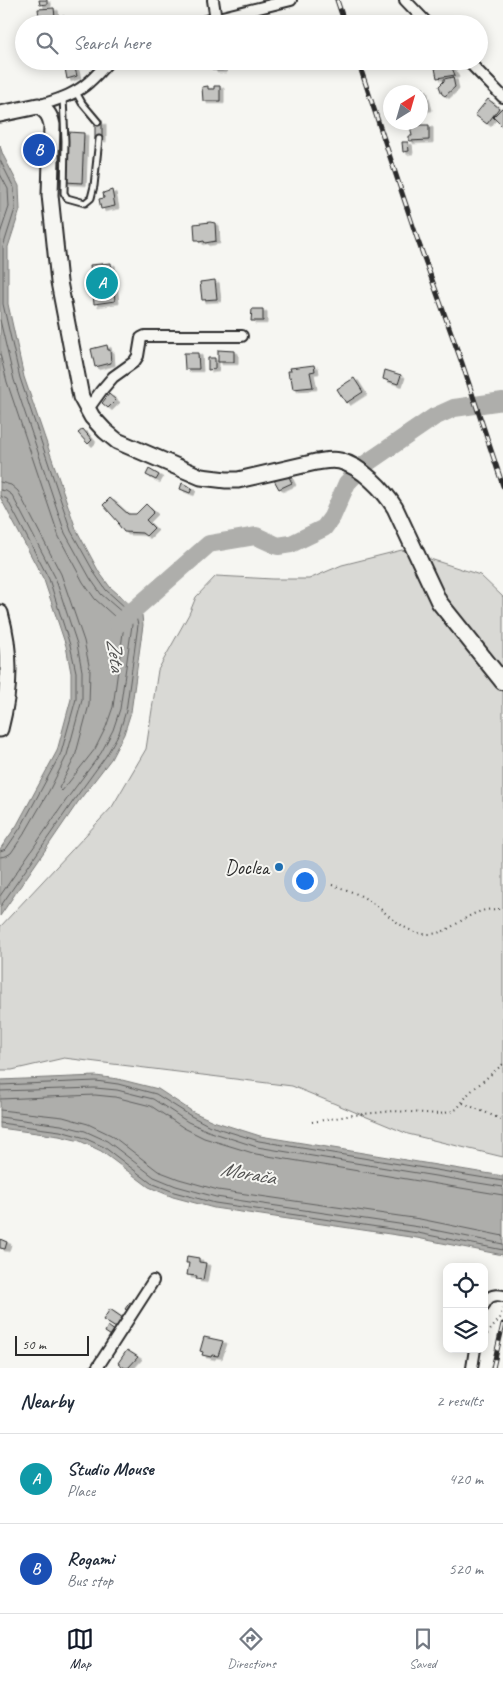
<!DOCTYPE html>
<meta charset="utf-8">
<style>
:root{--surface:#fff;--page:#f6f6f7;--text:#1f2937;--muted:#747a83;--line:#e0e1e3;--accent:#111827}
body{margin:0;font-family:Caveat,sans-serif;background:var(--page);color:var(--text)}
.controls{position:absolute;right:15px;bottom:15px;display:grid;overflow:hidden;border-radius:10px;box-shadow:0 2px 12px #0003}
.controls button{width:45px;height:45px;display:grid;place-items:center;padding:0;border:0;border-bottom:1px solid var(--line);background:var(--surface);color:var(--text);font:25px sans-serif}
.compass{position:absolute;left:383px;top:85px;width:45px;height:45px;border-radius:50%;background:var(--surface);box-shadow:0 2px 12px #0003;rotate:37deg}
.scale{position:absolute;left:15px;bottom:12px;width:74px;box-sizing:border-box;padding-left:5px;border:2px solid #2b2b2b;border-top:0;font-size:14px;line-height:18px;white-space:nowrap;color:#2b2b2b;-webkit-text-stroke:4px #f6f6f2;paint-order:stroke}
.you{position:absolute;left:304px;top:880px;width:18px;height:18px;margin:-12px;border:4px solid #fff;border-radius:50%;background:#1a73e8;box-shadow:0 0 0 8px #1a73e833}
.badge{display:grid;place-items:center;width:32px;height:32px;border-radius:50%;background:var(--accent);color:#fff;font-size:16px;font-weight:700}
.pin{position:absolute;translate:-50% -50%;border:2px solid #fff;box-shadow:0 1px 5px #0006}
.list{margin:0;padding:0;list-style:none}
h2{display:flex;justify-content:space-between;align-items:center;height:65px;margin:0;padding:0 20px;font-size:21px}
h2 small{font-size:16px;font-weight:400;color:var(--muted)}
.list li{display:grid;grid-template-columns:32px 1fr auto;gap:15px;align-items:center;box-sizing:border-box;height:90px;padding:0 20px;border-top:1px solid var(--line)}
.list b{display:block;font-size:19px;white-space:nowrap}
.list p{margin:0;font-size:16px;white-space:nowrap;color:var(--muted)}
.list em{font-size:16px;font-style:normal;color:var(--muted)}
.icon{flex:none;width:28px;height:28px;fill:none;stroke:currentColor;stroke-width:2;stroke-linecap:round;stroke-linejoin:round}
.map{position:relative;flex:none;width:503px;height:1368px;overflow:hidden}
.search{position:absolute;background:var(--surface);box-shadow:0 2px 12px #0003;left:15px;right:15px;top:15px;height:55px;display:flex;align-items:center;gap:12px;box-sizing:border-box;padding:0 18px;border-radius:28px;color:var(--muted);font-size:19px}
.sheet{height:245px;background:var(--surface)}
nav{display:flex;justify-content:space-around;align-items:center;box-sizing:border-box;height:70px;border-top:1px solid var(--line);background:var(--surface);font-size:14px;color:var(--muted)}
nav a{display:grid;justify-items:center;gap:2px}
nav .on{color:var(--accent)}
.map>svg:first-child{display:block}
.green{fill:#d9d9d5;stroke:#828280}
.water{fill:#aeaeab;stroke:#7a7a78}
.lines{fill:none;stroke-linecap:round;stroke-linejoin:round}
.shore{stroke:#5f5f5e;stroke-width:1}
.river{stroke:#aeaeab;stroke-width:18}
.building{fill:#c3c3c0;stroke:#2b2b2b;filter:url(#shadow)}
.lane-casing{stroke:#2b2b2b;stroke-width:9}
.street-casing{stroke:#2b2b2b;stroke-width:14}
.secondary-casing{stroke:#2b2b2b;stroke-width:19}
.path{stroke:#2b2b2b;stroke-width:2;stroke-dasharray:1 4;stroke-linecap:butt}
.lane{stroke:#f6f6f2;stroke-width:5}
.street{stroke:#f6f6f2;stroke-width:10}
.secondary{stroke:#f6f6f2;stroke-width:15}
.rail-casing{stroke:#2b2b2b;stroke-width:5}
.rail{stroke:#f6f6f2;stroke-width:3;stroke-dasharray:9;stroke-linecap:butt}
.poi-dot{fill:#1f6fb2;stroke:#f6f6f2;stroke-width:2}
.labels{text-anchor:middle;stroke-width:4;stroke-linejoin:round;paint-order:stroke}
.poi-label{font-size:20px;fill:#2b2b2b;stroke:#f6f6f2;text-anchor:end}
.water-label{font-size:21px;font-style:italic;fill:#525251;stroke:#f6f6f2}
</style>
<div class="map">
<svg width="503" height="1368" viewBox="0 0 503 1368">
<defs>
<filter id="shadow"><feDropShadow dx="4" dy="2.5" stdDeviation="0" flood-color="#0004"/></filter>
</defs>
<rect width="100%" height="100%" fill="#f6f6f2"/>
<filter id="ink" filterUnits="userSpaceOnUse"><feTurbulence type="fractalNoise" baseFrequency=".02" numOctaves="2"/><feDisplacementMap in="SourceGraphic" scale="10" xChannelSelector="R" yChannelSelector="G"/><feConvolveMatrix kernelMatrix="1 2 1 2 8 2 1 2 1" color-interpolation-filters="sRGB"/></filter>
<g filter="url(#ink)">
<polygon class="green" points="402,550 480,575 503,597 503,1157 408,1134 292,1086 64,1058 12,1070 0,1070 0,927 112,807 146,749 158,670 189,614 196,597 216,576 273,579 309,579 342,565"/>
<g class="water">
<polygon points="0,146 3,155 19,186 20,210 8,247 8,304 24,377 76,529 99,572 110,587 142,615 143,625 131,712 124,734 111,759 78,802 0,916 0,849 17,825 57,751 71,699 71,673 66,646 44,580 0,497"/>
<polygon points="96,1076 118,1079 158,1089 193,1112 213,1121 260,1136 503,1176 503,1255 417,1238 214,1208 173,1197 149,1187 101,1151 80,1141 59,1136 0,1128 0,1080"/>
</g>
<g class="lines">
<g class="shore">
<polyline points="0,160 14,188 15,209 3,247 3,304 20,378 71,531 95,574 106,590 136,617 138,625 126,711 119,733 106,756 74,800 0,907"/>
<polyline points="0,174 8,189 9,207 0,234"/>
<polyline points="0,320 14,380 65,533 90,578 101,594 131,620 132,625 120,709 113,730 101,753 69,796 0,896"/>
<polyline points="0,354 7,382 59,537 83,582 95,599 124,625 113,707 106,727 95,749 62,791 59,788 75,757 89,705 90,670 84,641 61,574 18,491 11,485 0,482"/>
<polyline points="0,490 6,491 12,495 55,577 77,644 82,671 82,700 67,755 49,791 26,831 11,853 6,856 0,857"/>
<polyline points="0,496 7,499 49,579 70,645 76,672 76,699 61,753 21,827 6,849 0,851"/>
<polyline points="0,1085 96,1081 118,1084 156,1094 191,1116 210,1126 259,1141 503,1181"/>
<polyline points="0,1091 95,1088 117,1090 153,1099 188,1122 208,1131 257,1147 503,1187"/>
<polyline points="0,1099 95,1095 115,1097 151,1106 184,1128 204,1138 256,1154 503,1195"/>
<polyline points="0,1110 63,1117 88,1124 111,1135 158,1171 179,1179 218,1190 420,1219 503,1236"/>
<polyline points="0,1117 61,1125 85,1131 107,1141 154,1177 176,1186 216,1197 419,1227 503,1244"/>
<polyline points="0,1123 60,1131 82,1137 104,1147 151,1183 174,1192 215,1203 418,1233 503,1250"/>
</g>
<polyline class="river" points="118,624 209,544 256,536 278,546 291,544 324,528 332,517 347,483 364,465 434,417 454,408 503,401"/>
</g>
<g class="building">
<polygon points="39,0 47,0 47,4 40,5"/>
<polygon points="54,8 55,17 64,16 65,24 40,24 38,9"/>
<polygon points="73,61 77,76 67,79 64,63"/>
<polygon points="212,61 222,61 223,70 213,70"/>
<polygon points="440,61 449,61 455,75 437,78 434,63"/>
<polygon points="453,77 455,87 445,96 442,94 439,86 444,81 444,79"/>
<polygon points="208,86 208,89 214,89 214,86 220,86 220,101 203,101 202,87"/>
<polygon points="423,88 428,108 420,110 420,92 409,92"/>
<polygon points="488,99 499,108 487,124 475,115"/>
<polygon points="503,107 503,127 493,117"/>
<rect x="95" y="122" width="7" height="17"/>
<polygon points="410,125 429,125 429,140 409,141 409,136 412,136"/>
<polygon points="68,132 84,133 82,183 65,182"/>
<polygon points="402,142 408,142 409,151 403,152"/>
<polygon points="112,190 115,206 101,209 99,199 104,198 103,193"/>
<polygon points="210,222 215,223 216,241 205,243 204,241 199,242 199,240 195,240 194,224"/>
<polygon points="111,263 115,301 94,304 90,265"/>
<polygon points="215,280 217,299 202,300 200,282"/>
<polygon points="252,309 263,309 263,321 251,321"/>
<polygon points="107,345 108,350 110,350 111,363 95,367 91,349"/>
<polygon points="218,350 234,351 234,362 218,362"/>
<polygon points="184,353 198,353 199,369 185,369"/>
<polygon points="208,358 215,358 215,369 208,370"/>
<polygon points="314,365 315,371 310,372 313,387 293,389 291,377 289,378 288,371 291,371 290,368"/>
<polygon points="385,370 401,375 398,384 383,379"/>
<polygon points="354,378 363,392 346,403 337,389"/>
<polygon points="109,394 116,400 108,408 102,403"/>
<polygon points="83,429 92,440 88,444 78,433"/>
<polygon points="149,469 159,475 156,480 146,475"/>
<polygon points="287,473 292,483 279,489 274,480"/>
<polygon points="182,483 192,488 190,493 180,489"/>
<polygon points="110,498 128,514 136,514 146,504 154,512 146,520 154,528 146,536 142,533 124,532 118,524 119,523 103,505"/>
<polygon points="0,1239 7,1242 5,1249 0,1248"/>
<polygon points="187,1256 199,1258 199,1262 206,1263 203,1280 196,1279 197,1276 187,1275 189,1263 186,1263"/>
<polygon points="130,1302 135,1305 130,1313 125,1309"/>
<polygon points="110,1309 123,1318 116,1328 103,1320"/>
<polygon points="108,1326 116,1332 113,1337 105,1332"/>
<polygon points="204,1337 223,1341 218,1356 212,1355 211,1357 202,1355 203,1352 200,1351"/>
<polygon points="127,1350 138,1357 128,1368 125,1368 118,1363"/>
</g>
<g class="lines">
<defs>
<g id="lane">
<polyline points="76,92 82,103 98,122"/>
<polyline points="63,98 65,141 64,193 67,198 85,203 91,198 94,186 99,139"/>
</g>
<g id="street">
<polyline points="213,0 216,20"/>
<polyline points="405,0 428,24"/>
<polyline points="194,24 291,0"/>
<polyline points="468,61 503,97"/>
<path d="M38 106C56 100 75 95 89 82 97 75 103 68 109 61"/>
<polyline points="88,409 101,391 113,377 134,362 138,356 141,338 145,336 242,336"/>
<path d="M484 1305C488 1296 494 1294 503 1296"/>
<polyline points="97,1368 153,1281"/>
<polyline points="472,1368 475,1349"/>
</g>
<g id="secondary">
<path d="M0 114 38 106C47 111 50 115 52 125L50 195 59 282 81 397 92 417 105 431 117 441 201 477 226 480H238L316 462C324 461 332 459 340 461 361 466 384 490 395 508L439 602 503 682"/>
<path d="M0 613C11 651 10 691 0 729"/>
</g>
</defs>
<use href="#lane" class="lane-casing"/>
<use href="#street" class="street-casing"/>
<use href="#secondary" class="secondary-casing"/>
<g class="path">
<path d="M332 885C345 889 357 893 368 900 389 913 405 936 431 934 450 932 460 919 476 913 485 909 494 909 503 909"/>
<polyline points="463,1103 503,1120"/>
<polyline points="312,1122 353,1115 394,1111 440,1114 450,1112 457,1109 469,1093 503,1064"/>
<polyline points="484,1338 500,1318 503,1306"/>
</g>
<use href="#lane" class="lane"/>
<use href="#street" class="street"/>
<use href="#secondary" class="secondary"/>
<defs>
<g id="rail">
<polyline points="337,0 345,24"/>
<polyline points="358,61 417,238 462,363 503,486"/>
<polyline points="493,1368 503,1324"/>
</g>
</defs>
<use href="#rail" class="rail-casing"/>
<use href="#rail" class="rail"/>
</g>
</g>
<circle class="poi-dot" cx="279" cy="867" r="5"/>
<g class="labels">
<g class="poi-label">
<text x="269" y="874">Doclea</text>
</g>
<g class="water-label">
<text transform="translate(116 655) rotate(83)" y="7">Zeta</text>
<text transform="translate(248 1173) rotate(10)" y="7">Morača</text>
</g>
</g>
</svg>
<div class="controls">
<button><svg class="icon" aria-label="locate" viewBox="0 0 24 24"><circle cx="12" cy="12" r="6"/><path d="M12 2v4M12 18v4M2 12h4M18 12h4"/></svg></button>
<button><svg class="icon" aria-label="layers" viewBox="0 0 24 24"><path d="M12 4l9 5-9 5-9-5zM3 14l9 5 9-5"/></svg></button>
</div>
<svg class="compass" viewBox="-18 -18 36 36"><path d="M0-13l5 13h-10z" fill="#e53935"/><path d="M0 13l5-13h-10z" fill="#747a83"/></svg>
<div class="scale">50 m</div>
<div class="you"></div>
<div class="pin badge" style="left:102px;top:283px;background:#0f9aa8">A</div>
<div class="pin badge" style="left:39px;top:150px;background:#1a4fb4">B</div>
<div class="search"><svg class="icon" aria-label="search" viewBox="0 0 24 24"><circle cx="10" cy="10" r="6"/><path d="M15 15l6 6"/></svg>Search here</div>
</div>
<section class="sheet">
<h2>Nearby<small>2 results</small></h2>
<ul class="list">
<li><span class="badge" style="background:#0f9aa8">A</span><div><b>Studio Mouse</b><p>Place</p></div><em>420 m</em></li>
<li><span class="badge" style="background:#1a4fb4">B</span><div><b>Rogami</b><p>Bus stop</p></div><em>520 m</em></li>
</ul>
</section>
<nav>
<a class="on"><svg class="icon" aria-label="map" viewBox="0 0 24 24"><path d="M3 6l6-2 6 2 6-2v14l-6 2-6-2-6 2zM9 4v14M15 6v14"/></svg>Map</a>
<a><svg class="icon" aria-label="directions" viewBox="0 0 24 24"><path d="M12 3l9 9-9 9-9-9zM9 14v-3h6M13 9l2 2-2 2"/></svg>Directions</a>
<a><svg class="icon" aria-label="saved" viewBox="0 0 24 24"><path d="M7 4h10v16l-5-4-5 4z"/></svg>Saved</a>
</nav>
